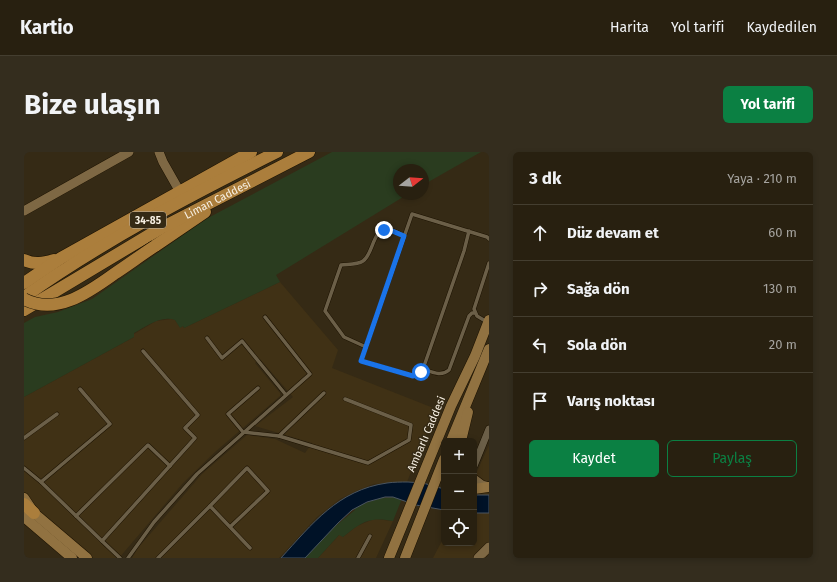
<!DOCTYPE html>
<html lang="tr">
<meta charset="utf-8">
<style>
:root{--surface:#282010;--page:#342d1e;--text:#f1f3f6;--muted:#a5a39f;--line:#443e30;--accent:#0b8043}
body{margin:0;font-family:"Fira Sans",sans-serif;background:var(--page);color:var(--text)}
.controls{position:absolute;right:12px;bottom:12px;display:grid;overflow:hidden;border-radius:6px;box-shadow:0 2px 6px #0003}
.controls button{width:36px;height:36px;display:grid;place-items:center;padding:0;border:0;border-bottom:1px solid var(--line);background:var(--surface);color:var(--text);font:20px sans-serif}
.compass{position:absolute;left:369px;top:12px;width:36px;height:36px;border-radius:50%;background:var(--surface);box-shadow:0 2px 6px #0003;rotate:73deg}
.stop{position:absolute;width:12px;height:12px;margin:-9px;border:3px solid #1a73e8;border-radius:50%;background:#fff}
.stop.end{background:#1a73e8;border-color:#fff;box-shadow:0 1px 4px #0008}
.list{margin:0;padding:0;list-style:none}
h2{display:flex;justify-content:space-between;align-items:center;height:52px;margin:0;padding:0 16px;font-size:17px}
h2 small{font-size:13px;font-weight:400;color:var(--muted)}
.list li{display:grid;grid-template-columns:26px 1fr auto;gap:12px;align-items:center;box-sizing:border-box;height:56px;padding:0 16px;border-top:1px solid var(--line)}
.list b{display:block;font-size:15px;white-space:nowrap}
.list em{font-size:13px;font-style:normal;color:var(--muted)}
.actions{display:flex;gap:8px;padding:12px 16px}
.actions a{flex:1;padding:9px 0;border:1px solid var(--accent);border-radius:6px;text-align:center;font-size:14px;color:var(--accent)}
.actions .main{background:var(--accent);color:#fff}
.icon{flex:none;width:22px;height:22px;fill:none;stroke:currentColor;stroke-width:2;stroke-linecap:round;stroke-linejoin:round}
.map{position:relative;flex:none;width:465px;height:406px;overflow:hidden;border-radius:6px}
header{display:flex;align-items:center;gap:24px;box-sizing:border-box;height:56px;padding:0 20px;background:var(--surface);border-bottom:1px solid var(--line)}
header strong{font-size:19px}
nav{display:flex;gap:22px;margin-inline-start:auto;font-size:14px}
.intro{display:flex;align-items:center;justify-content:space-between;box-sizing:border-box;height:96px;padding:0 24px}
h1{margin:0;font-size:28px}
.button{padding:10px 18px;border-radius:6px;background:var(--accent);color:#fff;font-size:14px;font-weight:700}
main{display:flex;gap:24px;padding:0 24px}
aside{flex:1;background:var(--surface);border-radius:6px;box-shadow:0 2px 6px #0003}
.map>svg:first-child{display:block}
.built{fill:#403115}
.green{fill:#2a3c1f}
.water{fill:#001227;stroke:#4a5560}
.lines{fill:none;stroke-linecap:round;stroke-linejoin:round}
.lane-casing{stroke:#1c1201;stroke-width:4.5}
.street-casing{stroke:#1c1201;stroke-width:8}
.secondary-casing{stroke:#1c1201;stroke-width:10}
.primary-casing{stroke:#1c1201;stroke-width:11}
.highway-casing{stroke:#1c1201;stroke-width:13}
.lane{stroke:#6b5f48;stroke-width:3.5}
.street{stroke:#6b5f48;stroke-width:7}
.secondary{stroke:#7e6844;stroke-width:9}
.primary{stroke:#917241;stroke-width:10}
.highway{stroke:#ab7e3c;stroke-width:12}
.highway-bridge-casing{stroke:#1c1201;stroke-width:13;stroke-linecap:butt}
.highway-bridge{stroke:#ab7e3c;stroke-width:12}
.route{stroke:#1a73e8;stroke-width:5}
.labels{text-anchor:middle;stroke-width:3;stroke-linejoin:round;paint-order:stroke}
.shield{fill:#352a15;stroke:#beb5a6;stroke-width:1}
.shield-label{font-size:10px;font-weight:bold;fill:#f8f1e4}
.street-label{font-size:11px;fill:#f8f1e4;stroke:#352a15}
</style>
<header>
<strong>Kartio</strong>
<nav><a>Harita</a><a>Yol tarifi</a><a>Kaydedilen</a></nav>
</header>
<div class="intro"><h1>Bize ulaşın</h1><a class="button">Yol tarifi</a></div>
<main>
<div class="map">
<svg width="465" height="406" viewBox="0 0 465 406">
<rect width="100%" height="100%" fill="#352a15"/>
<g class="built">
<polygon points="256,130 314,198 308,216 412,257 383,330 349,332 332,339 316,347 293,365 255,406 108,406 114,396 178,322 223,283 251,287 281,301 288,291 231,274 269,245 236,207 231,211 256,241 256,244 191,300 159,331 95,406 67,406 24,369 8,351 0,340 0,245 110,185 110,182 132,169 148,167 151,168 156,175 159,174 160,176"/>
<polygon points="465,293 465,406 409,406 420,385 420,391 450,391 450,326"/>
<polygon points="350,367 369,369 352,406 294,406 316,382 319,385 333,374"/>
</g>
<g class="green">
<path d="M308 0H457L399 33V18H375V42H384L252 123 256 130 160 176 159 174 156 176 151 168C136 163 122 175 110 181V185L0 245V171L11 165 34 160 68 147 182 67Z"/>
<path d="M375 345 377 349 369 369C363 368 355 367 349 368 338 369 328 378 319 385L315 383 294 406H281L308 377 331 358 330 355 357 346Z"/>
</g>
<g class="water">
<path d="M384 330 399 331 420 337V358L392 353 369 345H361L343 350 328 358 314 371 281 406H257C288 372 314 338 363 331 370 330 377 330 384 330Z"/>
<rect x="450" y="343" width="15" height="18"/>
</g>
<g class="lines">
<defs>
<g id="lane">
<polyline points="445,79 440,99 399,217 395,222 389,224 337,209 388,62 463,85 465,87"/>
<polyline points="463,170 453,164 450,157 465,111"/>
<polyline points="183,186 198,206 218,189 262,243"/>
<path d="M342 195 320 185 301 159 317 113C324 112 333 113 339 109 350 102 348 74 366 78 370 78 376 82 380 84"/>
<path d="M399 217C408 220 417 225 425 218L445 164 448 161H451"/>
<polyline points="234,236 204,262 219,280 255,284 344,311 385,288 387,273 321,247"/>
<polyline points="56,237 86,272 17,330 78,389"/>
<polyline points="255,284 300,241"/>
<polyline points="0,286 33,262"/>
<polyline points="0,316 17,330"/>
<polyline points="52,364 124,293 146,314"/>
<polyline points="206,375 244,339 223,316 186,354 226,396"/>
<polyline points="96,406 78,389 171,286 161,276 174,263 119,199"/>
<polyline points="104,406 130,370 173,322 286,222 241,165"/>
<polyline points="134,406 186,354"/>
<polyline points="334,406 346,384"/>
</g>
<polyline id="street" points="450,314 465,277"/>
<g id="secondary">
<polyline points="135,0 139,10 156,40"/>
<polyline points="0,59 105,0"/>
<polyline points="450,327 458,333 465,335"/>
<polyline points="454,406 465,395"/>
</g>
<g id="primary">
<polyline points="427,289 465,197"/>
<polyline points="437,289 444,260"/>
<polyline points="450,337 464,335"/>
<polyline points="0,346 10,361 63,406"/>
<polyline points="0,365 48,406"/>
<polyline points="365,406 427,254 451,204 465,168"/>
<polyline points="381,406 420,307"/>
</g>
<g id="highway">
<polyline points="131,94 181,60"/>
<path d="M0 108C11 113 19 111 30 108"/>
<polyline points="0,131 37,106 227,0"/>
<path d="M0 145C79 89 167 43 253 0"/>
<path id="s1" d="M0 158 137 76 285 0"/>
<polyline points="0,352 10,361"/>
</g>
</defs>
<use href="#lane" class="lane-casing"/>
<use href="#street" class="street-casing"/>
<use href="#secondary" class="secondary-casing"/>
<use href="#primary" class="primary-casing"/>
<use href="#highway" class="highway-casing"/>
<use href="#lane" class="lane"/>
<use href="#street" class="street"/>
<use href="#secondary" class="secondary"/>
<use href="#primary" class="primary"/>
<use href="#highway" class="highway"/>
<defs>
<path id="highway-bridge" d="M0 147C32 164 65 140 90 122 104 113 117 103 131 94"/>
</defs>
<use href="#highway-bridge" class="highway-bridge-casing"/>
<use href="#highway-bridge" class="highway-bridge"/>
</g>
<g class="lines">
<polyline class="route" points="360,78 366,78 380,84 337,209 389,224 397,220"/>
</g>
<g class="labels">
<rect class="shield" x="106" y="60" width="36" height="16" rx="3"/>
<g class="shield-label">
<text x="124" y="72">34-85</text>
</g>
<g class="street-label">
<text dy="4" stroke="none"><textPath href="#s1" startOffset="223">Liman Caddesi</textPath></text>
<text transform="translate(402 282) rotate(-67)" y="4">Ambarlı Caddesi</text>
</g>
</g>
</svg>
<div class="controls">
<button>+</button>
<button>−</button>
<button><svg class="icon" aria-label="locate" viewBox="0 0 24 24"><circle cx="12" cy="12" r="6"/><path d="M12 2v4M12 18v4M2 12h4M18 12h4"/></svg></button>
</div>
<svg class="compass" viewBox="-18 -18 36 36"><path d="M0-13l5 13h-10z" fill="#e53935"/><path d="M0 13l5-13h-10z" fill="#a5a39f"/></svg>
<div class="stop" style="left:397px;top:220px"></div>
<div class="stop end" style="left:360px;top:78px"></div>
</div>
<aside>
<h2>3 dk<small>Yaya · 210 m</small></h2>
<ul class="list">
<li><svg class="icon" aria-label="ahead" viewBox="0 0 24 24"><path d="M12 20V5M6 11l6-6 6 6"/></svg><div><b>Düz devam et</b></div><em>60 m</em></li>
<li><svg class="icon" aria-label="right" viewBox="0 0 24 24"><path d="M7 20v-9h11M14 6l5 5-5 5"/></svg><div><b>Sağa dön</b></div><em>130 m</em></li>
<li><svg class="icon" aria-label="left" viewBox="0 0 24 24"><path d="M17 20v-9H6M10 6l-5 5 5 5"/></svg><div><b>Sola dön</b></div><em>20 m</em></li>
<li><svg class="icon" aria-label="arrive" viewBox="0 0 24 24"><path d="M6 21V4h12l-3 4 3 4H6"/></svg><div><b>Varış noktası</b></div></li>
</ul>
<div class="actions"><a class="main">Kaydet</a><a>Paylaş</a></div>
</aside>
</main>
